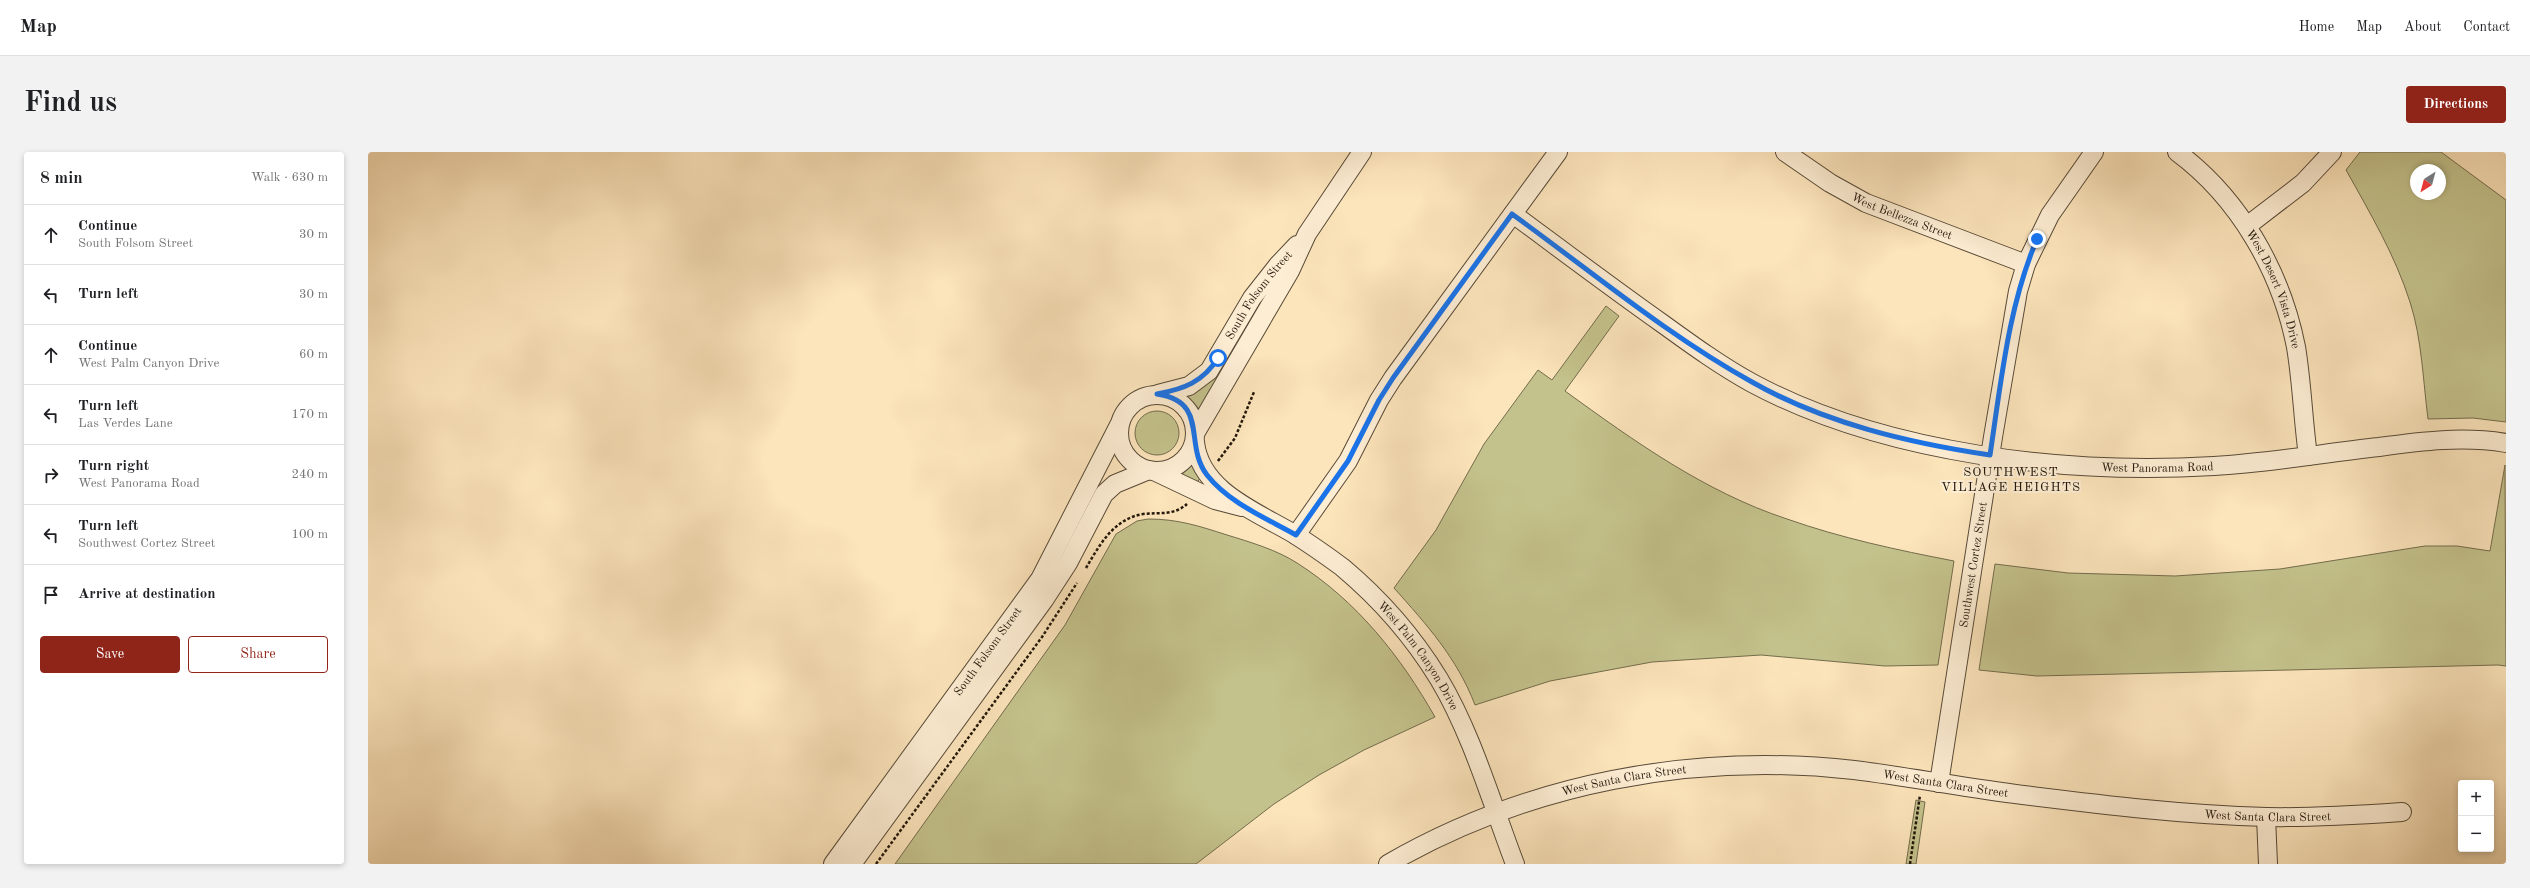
<!DOCTYPE html>
<meta charset="utf-8">
<style>
:root{--surface:#fff;--page:#f2f2f2;--text:#202124;--muted:#757577;--line:#e0e0e0;--accent:#8f2418}
body{margin:0;font-family:"Old Standard TT",serif;background:var(--page);color:var(--text)}
.controls{position:absolute;right:12px;bottom:12px;display:grid;overflow:hidden;border-radius:4px;box-shadow:0 2px 6px #0003}
.controls button{width:36px;height:36px;display:grid;place-items:center;padding:0;border:0;border-bottom:1px solid var(--line);background:var(--surface);color:var(--text);font:20px sans-serif}
.compass{position:absolute;left:2042px;top:12px;width:36px;height:36px;border-radius:50%;background:var(--surface);box-shadow:0 2px 6px #0003;rotate:216deg}
.stop{position:absolute;width:12px;height:12px;margin:-9px;border:3px solid #1a73e8;border-radius:50%;background:#fff}
.stop.end{background:#1a73e8;border-color:#fff;box-shadow:0 1px 4px #0008}
.list{margin:0;padding:0;list-style:none}
h2{display:flex;justify-content:space-between;align-items:center;height:52px;margin:0;padding:0 16px;font-size:17px}
h2 small{font-size:13px;font-weight:400;color:var(--muted)}
.list li{display:grid;grid-template-columns:26px 1fr auto;gap:12px;align-items:center;box-sizing:border-box;height:60px;padding:0 16px;border-top:1px solid var(--line)}
.list b{display:block;font-size:15px;white-space:nowrap}
.list p{margin:0;font-size:13px;white-space:nowrap;color:var(--muted)}
.list em{font-size:13px;font-style:normal;color:var(--muted)}
.actions{display:flex;gap:8px;padding:12px 16px}
.actions a{flex:1;padding:9px 0;border:1px solid var(--accent);border-radius:4px;text-align:center;font-size:14px;color:var(--accent)}
.actions .main{background:var(--accent);color:#fff}
.icon{flex:none;width:22px;height:22px;fill:none;stroke:currentColor;stroke-width:2;stroke-linecap:round;stroke-linejoin:round}
.map{position:relative;flex:none;width:2138px;height:712px;overflow:hidden;border-radius:4px}
header{display:flex;align-items:center;gap:24px;box-sizing:border-box;height:56px;padding:0 20px;background:var(--surface);border-bottom:1px solid var(--line)}
header strong{font-size:19px}
nav{display:flex;gap:22px;margin-inline-start:auto;font-size:14px}
.intro{display:flex;align-items:center;justify-content:space-between;box-sizing:border-box;height:96px;padding:0 24px}
h1{margin:0;font-size:28px}
.button{padding:10px 18px;border-radius:4px;background:var(--accent);color:#fff;font-size:14px;font-weight:700}
main{display:flex;gap:24px;padding:0 24px}
aside{flex:1;background:var(--surface);border-radius:4px;box-shadow:0 2px 6px #0003}
.map>svg:first-child{display:block}
.green{fill:#c4c28c;stroke:#736c4c;fill-rule:evenodd}
.lines{fill:none;stroke-linecap:round;stroke-linejoin:round}
.minor-casing{stroke:#584a37;stroke-width:20}
.path{stroke:#22170b;stroke-width:2.5;stroke-dasharray:3 2;stroke-linecap:butt}
.minor{stroke:#fdedd3;stroke-width:18}
.route{stroke:#1a73e8;stroke-width:5}
.labels{text-anchor:middle;stroke-width:4;stroke-linejoin:round;paint-order:stroke}
.street-label{font-size:12px;fill:#22170b;stroke:#fdedd3}
.neighbourhood-label{font-size:13px;letter-spacing:1px;fill:#22170b;stroke:#fdedd3}
</style>
<header>
<strong>Map</strong>
<nav><a>Home</a><a>Map</a><a>About</a><a>Contact</a></nav>
</header>
<div class="intro"><h1>Find us</h1><a class="button">Directions</a></div>
<main>
<aside>
<h2>8 min<small>Walk · 630 m</small></h2>
<ul class="list">
<li><svg class="icon" aria-label="ahead" viewBox="0 0 24 24"><path d="M12 20V5M6 11l6-6 6 6"/></svg><div><b>Continue</b><p>South Folsom Street</p></div><em>30 m</em></li>
<li><svg class="icon" aria-label="left" viewBox="0 0 24 24"><path d="M17 20v-9H6M10 6l-5 5 5 5"/></svg><div><b>Turn left</b></div><em>30 m</em></li>
<li><svg class="icon" aria-label="ahead" viewBox="0 0 24 24"><path d="M12 20V5M6 11l6-6 6 6"/></svg><div><b>Continue</b><p>West Palm Canyon Drive</p></div><em>60 m</em></li>
<li><svg class="icon" aria-label="left" viewBox="0 0 24 24"><path d="M17 20v-9H6M10 6l-5 5 5 5"/></svg><div><b>Turn left</b><p>Las Verdes Lane</p></div><em>170 m</em></li>
<li><svg class="icon" aria-label="right" viewBox="0 0 24 24"><path d="M7 20v-9h11M14 6l5 5-5 5"/></svg><div><b>Turn right</b><p>West Panorama Road</p></div><em>240 m</em></li>
<li><svg class="icon" aria-label="left" viewBox="0 0 24 24"><path d="M17 20v-9H6M10 6l-5 5 5 5"/></svg><div><b>Turn left</b><p>Southwest Cortez Street</p></div><em>100 m</em></li>
<li><svg class="icon" aria-label="arrive" viewBox="0 0 24 24"><path d="M6 21V4h12l-3 4 3 4H6"/></svg><div><b>Arrive at destination</b></div></li>
</ul>
<div class="actions"><a class="main">Save</a><a>Share</a></div>
</aside>
<div class="map">
<svg width="2138" height="712" viewBox="0 0 2138 712">
<rect width="100%" height="100%" fill="#fce4bb"/>
<filter id="stains"><feTurbulence type="fractalNoise" baseFrequency=".005" numOctaves="4"/><feColorMatrix values="0 0 0 0 .2 0 0 0 0 .09 0 0 0 0 .02 0 0 0 .5 -.17"/></filter>
<radialGradient id="worn" r=".72"><stop offset=".6" stop-color="#630" stop-opacity="0"/><stop offset="1" stop-color="#630" stop-opacity=".3"/></radialGradient>
<g class="green">
<path d="M1992 0H2073L2138 48V270L2105 266 2060 267C2055 229 2054 187 2042 150 2027 103 2002 61 1978 18ZM2048 18H2072V42H2048Z"/>
<polygon points="915,115 831,257 819,244"/>
<path d="M1238 154 1251 164 1197 239C1266 289 1337 340 1419 367 1473 386 1529 398 1586 409L1570 513 1517 514 1393 503 1284 510 1182 529 1107 553C1089 506 1059 473 1026 436L1068 378 1116 292 1170 218 1184 228Z"/>
<circle cx="789" cy="281" r="22"/>
<polygon points="825,312 833,325 828,332 814,322"/>
<polygon points="2137,313 2138,514 2130,513 1669,524 1611,518 1627,412 1700,421 1807,424 1912,417 2057,394 2089,394 2122,399"/>
<path d="M780 367C810 367 831 374 859 383 882 390 909 398 929 411 989 449 1033 505 1067 565L996 598 951 623 906 652 828 712H527L697 473 748 382 769 369Z"/>
<polygon points="1548,648 1557,650 1548,712 1538,712"/>
</g>
<g class="lines">
<defs>
<g id="minor">
<path id="s1" d="M1417 0 1462 31 1498 51 1658 112"/>
<path id="s2" d="M1809 0C1871 46 1913 119 1928 195 1934 231 1935 268 1940 304"/>
<path id="s3" d="M1145 62C1195 99 1244 136 1295 172 1324 193 1353 214 1384 231 1516 302 1699 323 1846 314 1901 311 1956 301 2011 295 2054 289 2095 284 2138 291"/>
<polyline points="1879,74 1935,31 1964,0"/>
<path id="s4" d="M790 242 821 234 841 219 884 146 910 113 929 93"/>
<circle cx="789" cy="281" r="38"/>
<polyline points="828,280 922,119 939,82 994,0"/>
<path id="s5" d="M827 290C832 339 889 360 926 382 942 392 959 404 974 415 1011 446 1046 486 1071 527 1104 582 1124 652 1147 712"/>
<polyline points="786,319 847,348 874,355"/>
<polyline points="928,383 980,309 1011,248 1025,226 1190,0"/>
<path id="s6" d="M1571 631 1625 285 1650 139 1658 112 1682 63 1726 0"/>
<polyline points="1898,665 1900,712"/>
<path id="s7" d="M465 712 672 427 751 273"/>
<polyline points="484,712 676,448 700,411 736,342 747,332 781,318"/>
<path id="s8" d="M1020 712C1160 631 1325 600 1486 618 1542 625 1599 636 1655 643 1736 653 1817 663 1899 665 1944 666 1989 663 2034 660"/>
</g>
</defs>
<use href="#minor" class="minor-casing"/>
<g class="path">
<polyline points="850,309 867,286 886,240"/>
<path d="M718 416C731 394 745 367 775 362 792 360 805 364 819 352"/>
<polyline points="508,712 674,485 709,431"/>
<polyline points="1542,712 1552,643"/>
</g>
<use href="#minor" class="minor"/>
</g>
<g class="lines">
<path class="route" d="M850 206C835 230 816 237 789 242 842 250 815 292 839 323 861 351 898 366 928 383L980 309 1011 248 1025 226 1144 62C1223 119 1299 183 1384 230 1456 271 1541 291 1622 303 1633 231 1640 155 1669 87"/>
</g>
<g class="labels">
<g class="street-label">
<text dy="4" stroke="none"><textPath href="#s1" startOffset="134">West Bellezza Street</textPath></text>
<text dy="4" stroke="none"><textPath href="#s2" startOffset="171">West Desert Vista Drive</textPath></text>
<text dy="4" stroke="none"><textPath href="#s4" startOffset="148">South Folsom Street</textPath></text>
<text dy="4" stroke="none"><textPath href="#s3" startOffset="711">West Panorama Road</textPath></text>
<text dy="4" stroke="none"><textPath href="#s6" startOffset="221">Southwest Cortez Street</textPath></text>
<text dy="4" stroke="none"><textPath href="#s7" startOffset="263">South Folsom Street</textPath></text>
<text dy="4" stroke="none"><textPath href="#s5" startOffset="317">West Palm Canyon Drive</textPath></text>
<text dy="4" stroke="none"><textPath href="#s8" startOffset="252">West Santa Clara Street</textPath></text>
<text dy="4" stroke="none"><textPath href="#s8" startOffset="576">West Santa Clara Street</textPath></text>
<text dy="4" stroke="none"><textPath href="#s8" startOffset="900">West Santa Clara Street</textPath></text>
</g>
<g class="neighbourhood-label">
<text x="1643" y="324">SOUTHWEST<tspan x="1643" dy="15">VILLAGE HEIGHTS</tspan></text>
</g>
</g>
<rect width="100%" height="100%" filter="url(#stains)"/>
<rect width="100%" height="100%" fill="url(#worn)"/>
</svg>
<div class="controls">
<button>+</button>
<button>−</button>
</div>
<svg class="compass" viewBox="-18 -18 36 36"><path d="M0-13l5 13h-10z" fill="#e53935"/><path d="M0 13l5-13h-10z" fill="#757577"/></svg>
<div class="stop" style="left:850px;top:206px"></div>
<div class="stop end" style="left:1669px;top:87px"></div>
</div>
</main>
